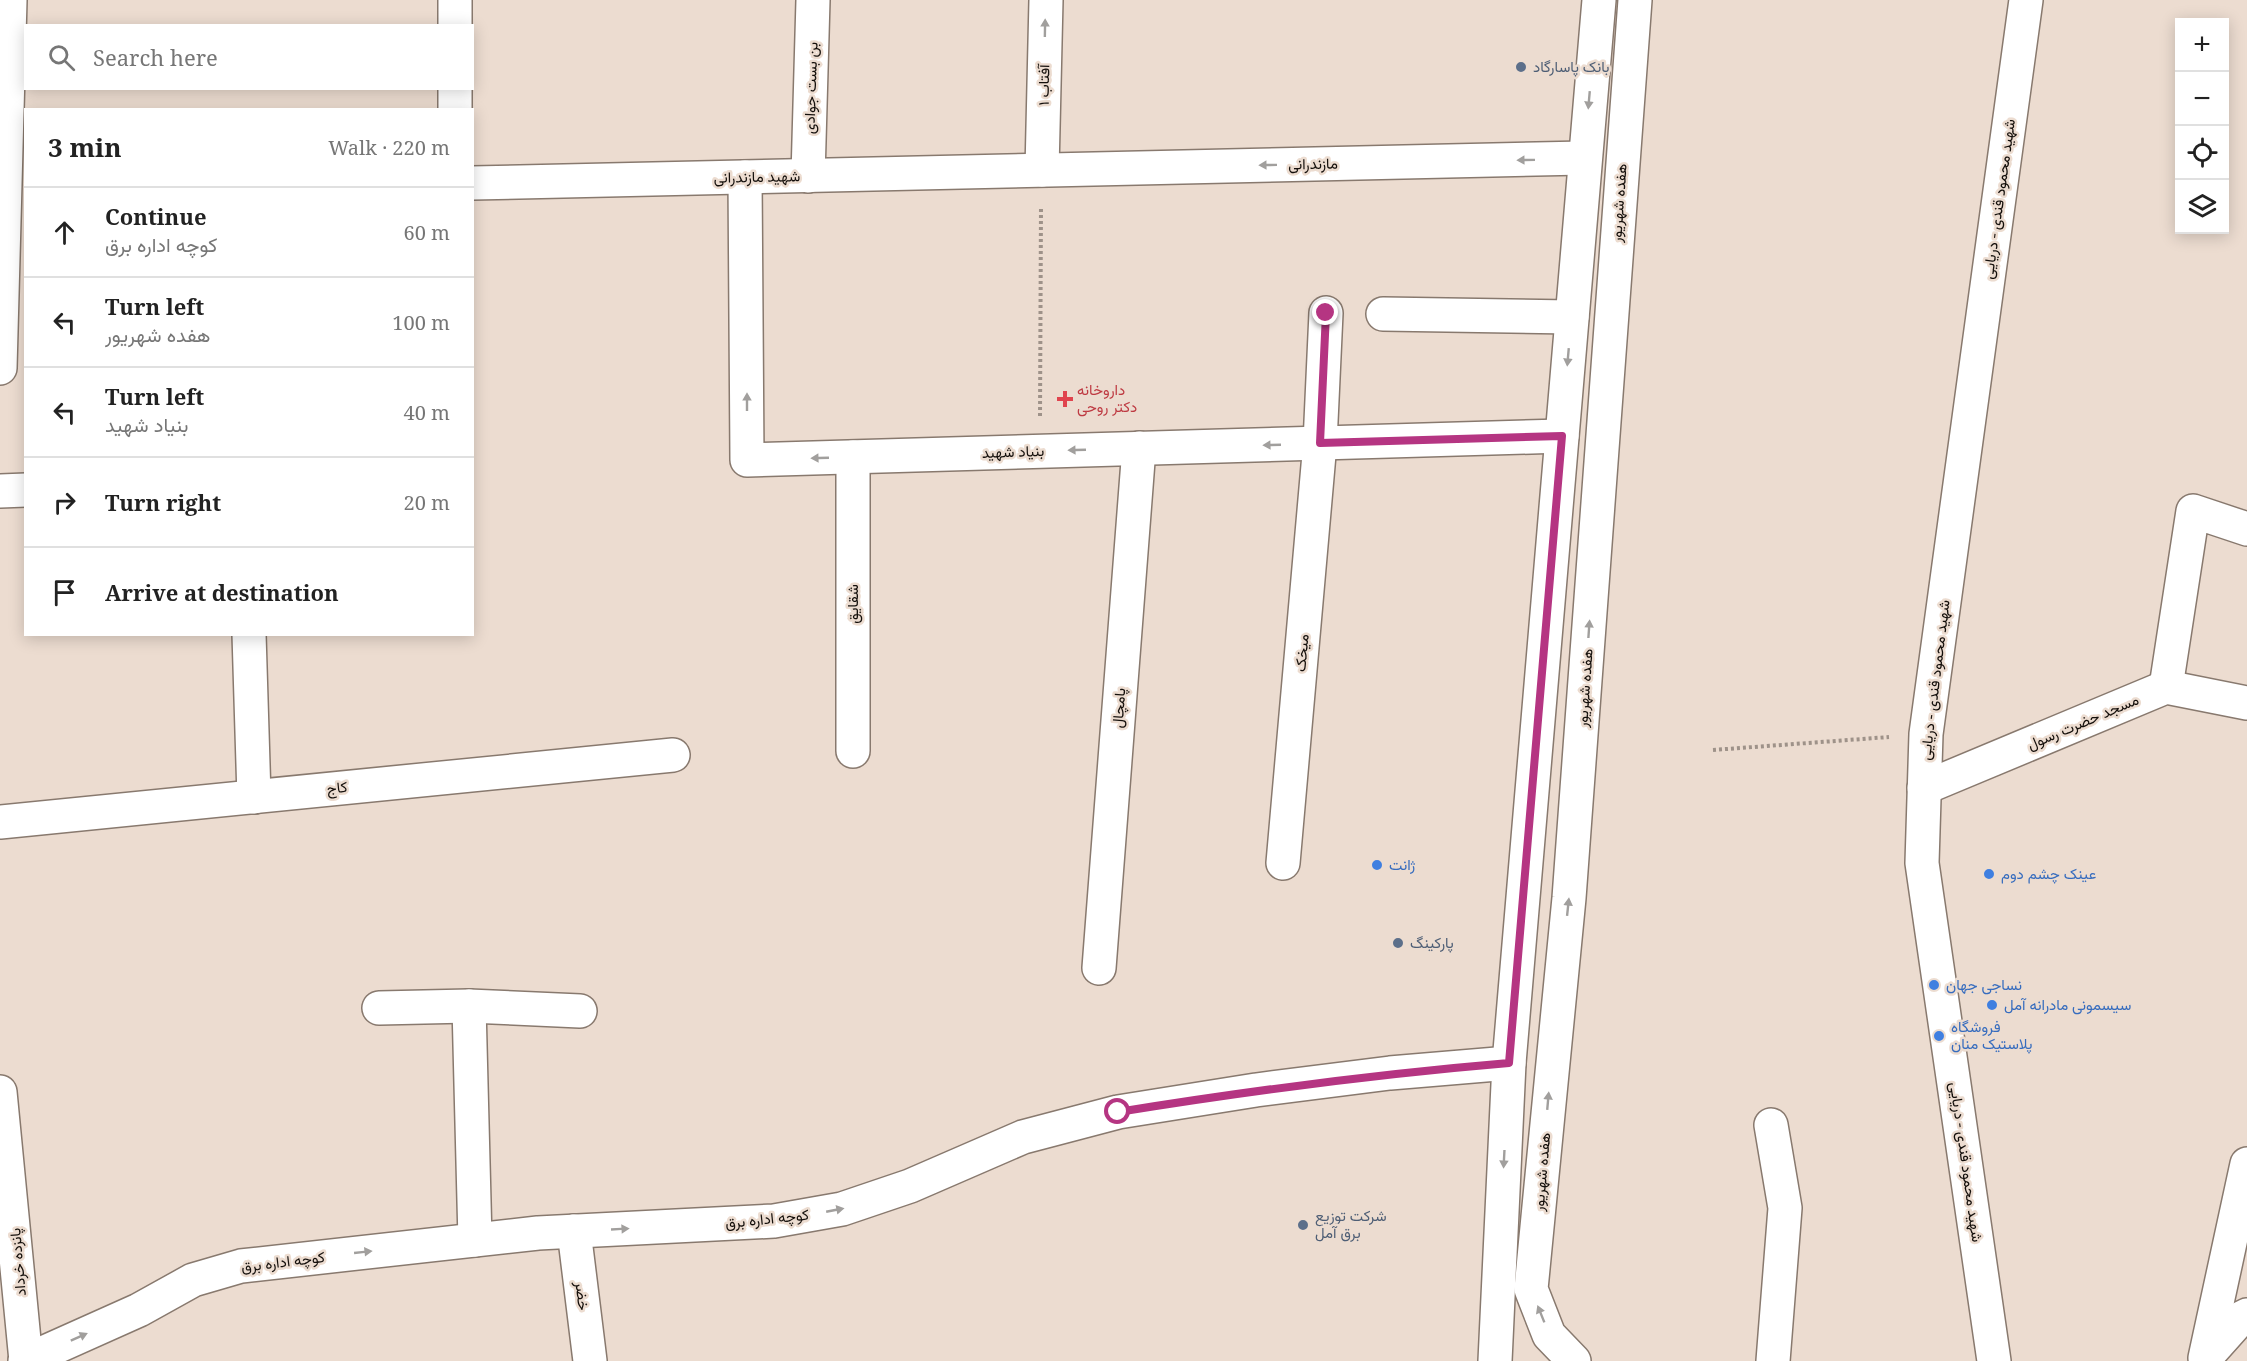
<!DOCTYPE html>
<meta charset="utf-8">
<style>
:root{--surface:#fff;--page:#f6f6f6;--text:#222;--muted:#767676;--line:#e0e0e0}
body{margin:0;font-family:"Noto Serif",Vazirmatn,serif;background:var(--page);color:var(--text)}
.controls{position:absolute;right:18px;top:18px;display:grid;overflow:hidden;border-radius:0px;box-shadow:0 3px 15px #0003}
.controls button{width:54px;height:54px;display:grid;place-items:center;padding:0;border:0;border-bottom:2px solid var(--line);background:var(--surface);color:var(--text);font:30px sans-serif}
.stop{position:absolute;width:18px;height:18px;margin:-14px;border:4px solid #b53582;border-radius:50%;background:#fff}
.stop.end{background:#b53582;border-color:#fff;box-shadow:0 2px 6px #0008}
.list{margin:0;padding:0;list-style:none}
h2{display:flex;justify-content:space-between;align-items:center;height:78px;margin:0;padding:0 24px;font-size:26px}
h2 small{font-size:20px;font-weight:400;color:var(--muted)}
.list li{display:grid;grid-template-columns:39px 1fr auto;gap:18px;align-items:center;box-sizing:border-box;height:90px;padding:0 24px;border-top:2px solid var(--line)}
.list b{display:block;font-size:22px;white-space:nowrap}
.list p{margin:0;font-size:20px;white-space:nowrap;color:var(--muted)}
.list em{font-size:20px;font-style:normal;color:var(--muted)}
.icon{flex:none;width:33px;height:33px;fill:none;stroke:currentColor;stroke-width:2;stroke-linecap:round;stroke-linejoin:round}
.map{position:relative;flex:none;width:2247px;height:1361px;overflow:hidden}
.search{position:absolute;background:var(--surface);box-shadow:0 3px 15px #0003;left:24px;top:24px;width:450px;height:66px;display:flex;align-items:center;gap:15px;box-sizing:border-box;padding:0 21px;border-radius:0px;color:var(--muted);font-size:22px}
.panel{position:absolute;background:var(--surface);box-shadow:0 3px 15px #0003;left:24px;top:108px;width:450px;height:528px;border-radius:0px}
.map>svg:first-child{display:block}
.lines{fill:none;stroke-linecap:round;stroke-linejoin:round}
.minor-casing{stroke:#88796e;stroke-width:36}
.secondary-casing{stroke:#88796e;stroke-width:36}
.path{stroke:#9e9289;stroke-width:4;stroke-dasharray:3 3;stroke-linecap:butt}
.minor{stroke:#fff;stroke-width:33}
.secondary{stroke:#fff;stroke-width:33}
.oneway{fill:#a19f9d}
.route{stroke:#b53582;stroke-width:8}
.service-dot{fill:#5c6f8a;stroke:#ecdcd0;stroke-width:2}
.health-dot{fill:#e0444e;stroke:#ecdcd0;stroke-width:2}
.shop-dot{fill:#3f7fe0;stroke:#ecdcd0;stroke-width:2}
.labels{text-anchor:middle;stroke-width:5;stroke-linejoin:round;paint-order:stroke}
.service-label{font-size:15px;fill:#4e5e75;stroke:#ecdcd0;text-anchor:start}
.street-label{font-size:15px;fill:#140f0b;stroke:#ecdcd0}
.health-label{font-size:15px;fill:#be3a42;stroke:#ecdcd0;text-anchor:start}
.shop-label{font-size:15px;fill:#366cbe;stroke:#ecdcd0;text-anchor:start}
</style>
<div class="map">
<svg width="2247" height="1361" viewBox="0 0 2247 1361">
<rect width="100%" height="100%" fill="#ecdcd0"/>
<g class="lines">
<defs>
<g id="minor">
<polyline points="455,26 455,0"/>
<polyline points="455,110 455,88"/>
<polyline points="1042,170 1046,0"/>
<polyline points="808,176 813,0"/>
<polyline points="745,177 747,460 1562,436"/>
<polyline points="472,183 1584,158"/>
<polyline points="1383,314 1572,317"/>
<polyline points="0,368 10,0"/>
<polyline points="0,491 26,490"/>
<polyline points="249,634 254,797"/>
<polyline points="2166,687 2193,511 2247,529"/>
<polyline points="853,751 853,457"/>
<polyline points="1924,788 2166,687 2247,703"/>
<polyline points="0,822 673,755"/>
<polyline points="1283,863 1320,443 1326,313"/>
<polyline points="1099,968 1139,448"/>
<polyline points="469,1006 475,1240"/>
<polyline points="379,1008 469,1006 580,1011"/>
<polyline points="0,1092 26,1361"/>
<polyline points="1771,1125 1785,1208 1773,1361"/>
<polyline points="574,1231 590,1361"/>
<polyline points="2207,1356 2241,1318 2247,1315"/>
<polyline points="2205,1358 2247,1164"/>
<polyline points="25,1361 139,1310 193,1280 241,1266 538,1233 774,1221 842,1209 910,1186 1023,1137 1118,1112 1256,1090 1390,1073 1509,1063"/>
<polyline points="1994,1361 1922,863 1926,734 2026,0"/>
</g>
<g id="secondary">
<polyline points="1495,1361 1509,1063 1599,0"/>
<polyline points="1574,1361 1549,1335 1531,1289 1569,898 1635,0"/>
</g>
</defs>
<use href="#minor" class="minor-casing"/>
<use href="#secondary" class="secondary-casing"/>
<g class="path">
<polyline points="1040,416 1041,207"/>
<polyline points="1713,750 1889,737"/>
</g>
<use href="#minor" class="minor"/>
<use href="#secondary" class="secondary"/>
</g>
<defs><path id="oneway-solid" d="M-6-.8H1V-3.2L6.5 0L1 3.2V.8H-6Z" transform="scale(1.5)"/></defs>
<g class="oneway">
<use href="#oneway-solid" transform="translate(1045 28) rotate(-89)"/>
<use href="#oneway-solid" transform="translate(1589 100) rotate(95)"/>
<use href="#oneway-solid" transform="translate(1526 160) rotate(179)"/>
<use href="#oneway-solid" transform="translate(1268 165) rotate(179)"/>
<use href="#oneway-solid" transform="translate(1568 357) rotate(95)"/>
<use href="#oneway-solid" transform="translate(747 402) rotate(-90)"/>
<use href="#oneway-solid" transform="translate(1272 445) rotate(178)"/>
<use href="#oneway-solid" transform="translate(1077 450) rotate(178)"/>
<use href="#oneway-solid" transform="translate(820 458) rotate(178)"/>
<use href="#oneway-solid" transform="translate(1589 629) rotate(-86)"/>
<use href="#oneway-solid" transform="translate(1568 907) rotate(-84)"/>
<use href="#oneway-solid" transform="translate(1548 1101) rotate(-85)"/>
<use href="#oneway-solid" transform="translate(1504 1159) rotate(93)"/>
<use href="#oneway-solid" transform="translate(835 1210) rotate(-11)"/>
<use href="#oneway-solid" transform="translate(620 1229) rotate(-3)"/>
<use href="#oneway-solid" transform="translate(363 1252) rotate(-6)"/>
<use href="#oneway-solid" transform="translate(1541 1314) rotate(-112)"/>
<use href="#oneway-solid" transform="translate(79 1337) rotate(-24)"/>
</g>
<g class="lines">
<path class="route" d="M1118 1112C1248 1091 1378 1074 1509 1063L1562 436 1320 443 1326 313"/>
</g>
<g class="service-dot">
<circle cx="1521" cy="67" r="6"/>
<circle cx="1398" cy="943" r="6"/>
<circle cx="1303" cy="1225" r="6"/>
</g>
<path class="health-dot" d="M1062 390h6v6h6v6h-6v6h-6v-6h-6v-6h6z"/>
<g class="shop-dot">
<circle cx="1377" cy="865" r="6"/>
<circle cx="1989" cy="874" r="6"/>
<circle cx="1934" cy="985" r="6"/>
<circle cx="1992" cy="1005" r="6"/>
<circle cx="1939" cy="1036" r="6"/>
</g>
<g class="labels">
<g class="service-label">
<text x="1533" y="72">بانک پاسارگاد</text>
<text x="1410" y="948">پارکینگ</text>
<text x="1315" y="1221">شرکت توزیع<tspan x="1315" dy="17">برق آمل</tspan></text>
</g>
<g class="street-label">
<text transform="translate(1044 85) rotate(-89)" y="5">آفتاب ۱</text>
<text transform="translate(811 88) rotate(-88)" y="5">بن بست جوادی</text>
<text transform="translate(1313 164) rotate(-1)" y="5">مازندرانی</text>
<text transform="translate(757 177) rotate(-1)" y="5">شهید مازندرانی</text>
<text transform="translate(1999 199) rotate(-82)" y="5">شهید محمود قندی - دریایی</text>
<text transform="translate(1619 203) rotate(-86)" y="5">هفده شهریور</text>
<text transform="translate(1013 452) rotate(-2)" y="5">بنیاد شهید</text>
<text transform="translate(853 604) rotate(-90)" y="5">شقایق</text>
<text transform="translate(1302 653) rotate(-85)" y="5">میخک</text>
<text transform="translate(1935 680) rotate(-83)" y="5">شهید محمود قندی - دریایی</text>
<text transform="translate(1585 688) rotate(-86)" y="5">هفده شهریور</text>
<text transform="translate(1119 708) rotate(-86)" y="5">پامچال</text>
<text transform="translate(2083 722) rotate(-23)" y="5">مسجد حضرت رسول</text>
<text transform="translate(337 788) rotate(-6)" y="5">کاج</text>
<text transform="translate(1966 1162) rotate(82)" y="5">شهید محمود قندی - دریایی</text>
<text transform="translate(1542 1172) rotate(-85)" y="5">هفده شهریور</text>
<text transform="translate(767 1219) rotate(-6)" y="5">کوچه اداره برق</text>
<text transform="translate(18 1262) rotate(-95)" y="5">پانزده خرداد</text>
<text transform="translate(283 1262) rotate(-7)" y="5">کوچه اداره برق</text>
<text transform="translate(582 1296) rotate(83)" y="5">خضر</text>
</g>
<g class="health-label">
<text x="1077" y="395">داروخانه<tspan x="1077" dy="17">دکتر روحی</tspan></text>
</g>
<g class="shop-label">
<text x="1389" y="870">ژانت</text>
<text x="2001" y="879">عینک چشم دوم</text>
<text x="1946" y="990">نساجی جهان</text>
<text x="2004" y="1010">سیسمونی مادرانه آمل</text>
<text x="1951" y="1032">فروشگاه<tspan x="1951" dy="17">پلاستیک منان</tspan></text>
</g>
</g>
</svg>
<div class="controls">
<button>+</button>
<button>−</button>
<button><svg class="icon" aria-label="locate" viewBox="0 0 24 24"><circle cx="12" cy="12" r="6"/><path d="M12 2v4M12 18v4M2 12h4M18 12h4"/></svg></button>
<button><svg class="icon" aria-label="layers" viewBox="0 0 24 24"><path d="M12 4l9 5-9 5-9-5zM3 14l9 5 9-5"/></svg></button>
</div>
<div class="stop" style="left:1118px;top:1112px"></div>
<div class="stop end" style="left:1326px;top:313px"></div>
<div class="search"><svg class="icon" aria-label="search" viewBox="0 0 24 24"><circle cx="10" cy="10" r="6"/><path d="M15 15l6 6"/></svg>Search here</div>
<section class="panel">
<h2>3 min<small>Walk · 220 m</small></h2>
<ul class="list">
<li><svg class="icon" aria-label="ahead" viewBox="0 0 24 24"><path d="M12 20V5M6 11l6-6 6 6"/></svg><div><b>Continue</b><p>کوچه اداره برق</p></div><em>60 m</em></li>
<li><svg class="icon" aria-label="left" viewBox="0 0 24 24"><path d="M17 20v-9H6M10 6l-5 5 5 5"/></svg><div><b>Turn left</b><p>هفده شهریور</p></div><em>100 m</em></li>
<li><svg class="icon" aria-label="left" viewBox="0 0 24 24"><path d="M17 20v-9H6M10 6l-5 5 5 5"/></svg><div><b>Turn left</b><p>بنیاد شهید</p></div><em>40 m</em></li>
<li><svg class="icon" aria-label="right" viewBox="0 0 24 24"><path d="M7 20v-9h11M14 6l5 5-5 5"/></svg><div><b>Turn right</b></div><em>20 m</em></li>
<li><svg class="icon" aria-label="arrive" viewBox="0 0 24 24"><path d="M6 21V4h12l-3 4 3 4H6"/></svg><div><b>Arrive at destination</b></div></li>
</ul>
</section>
</div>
